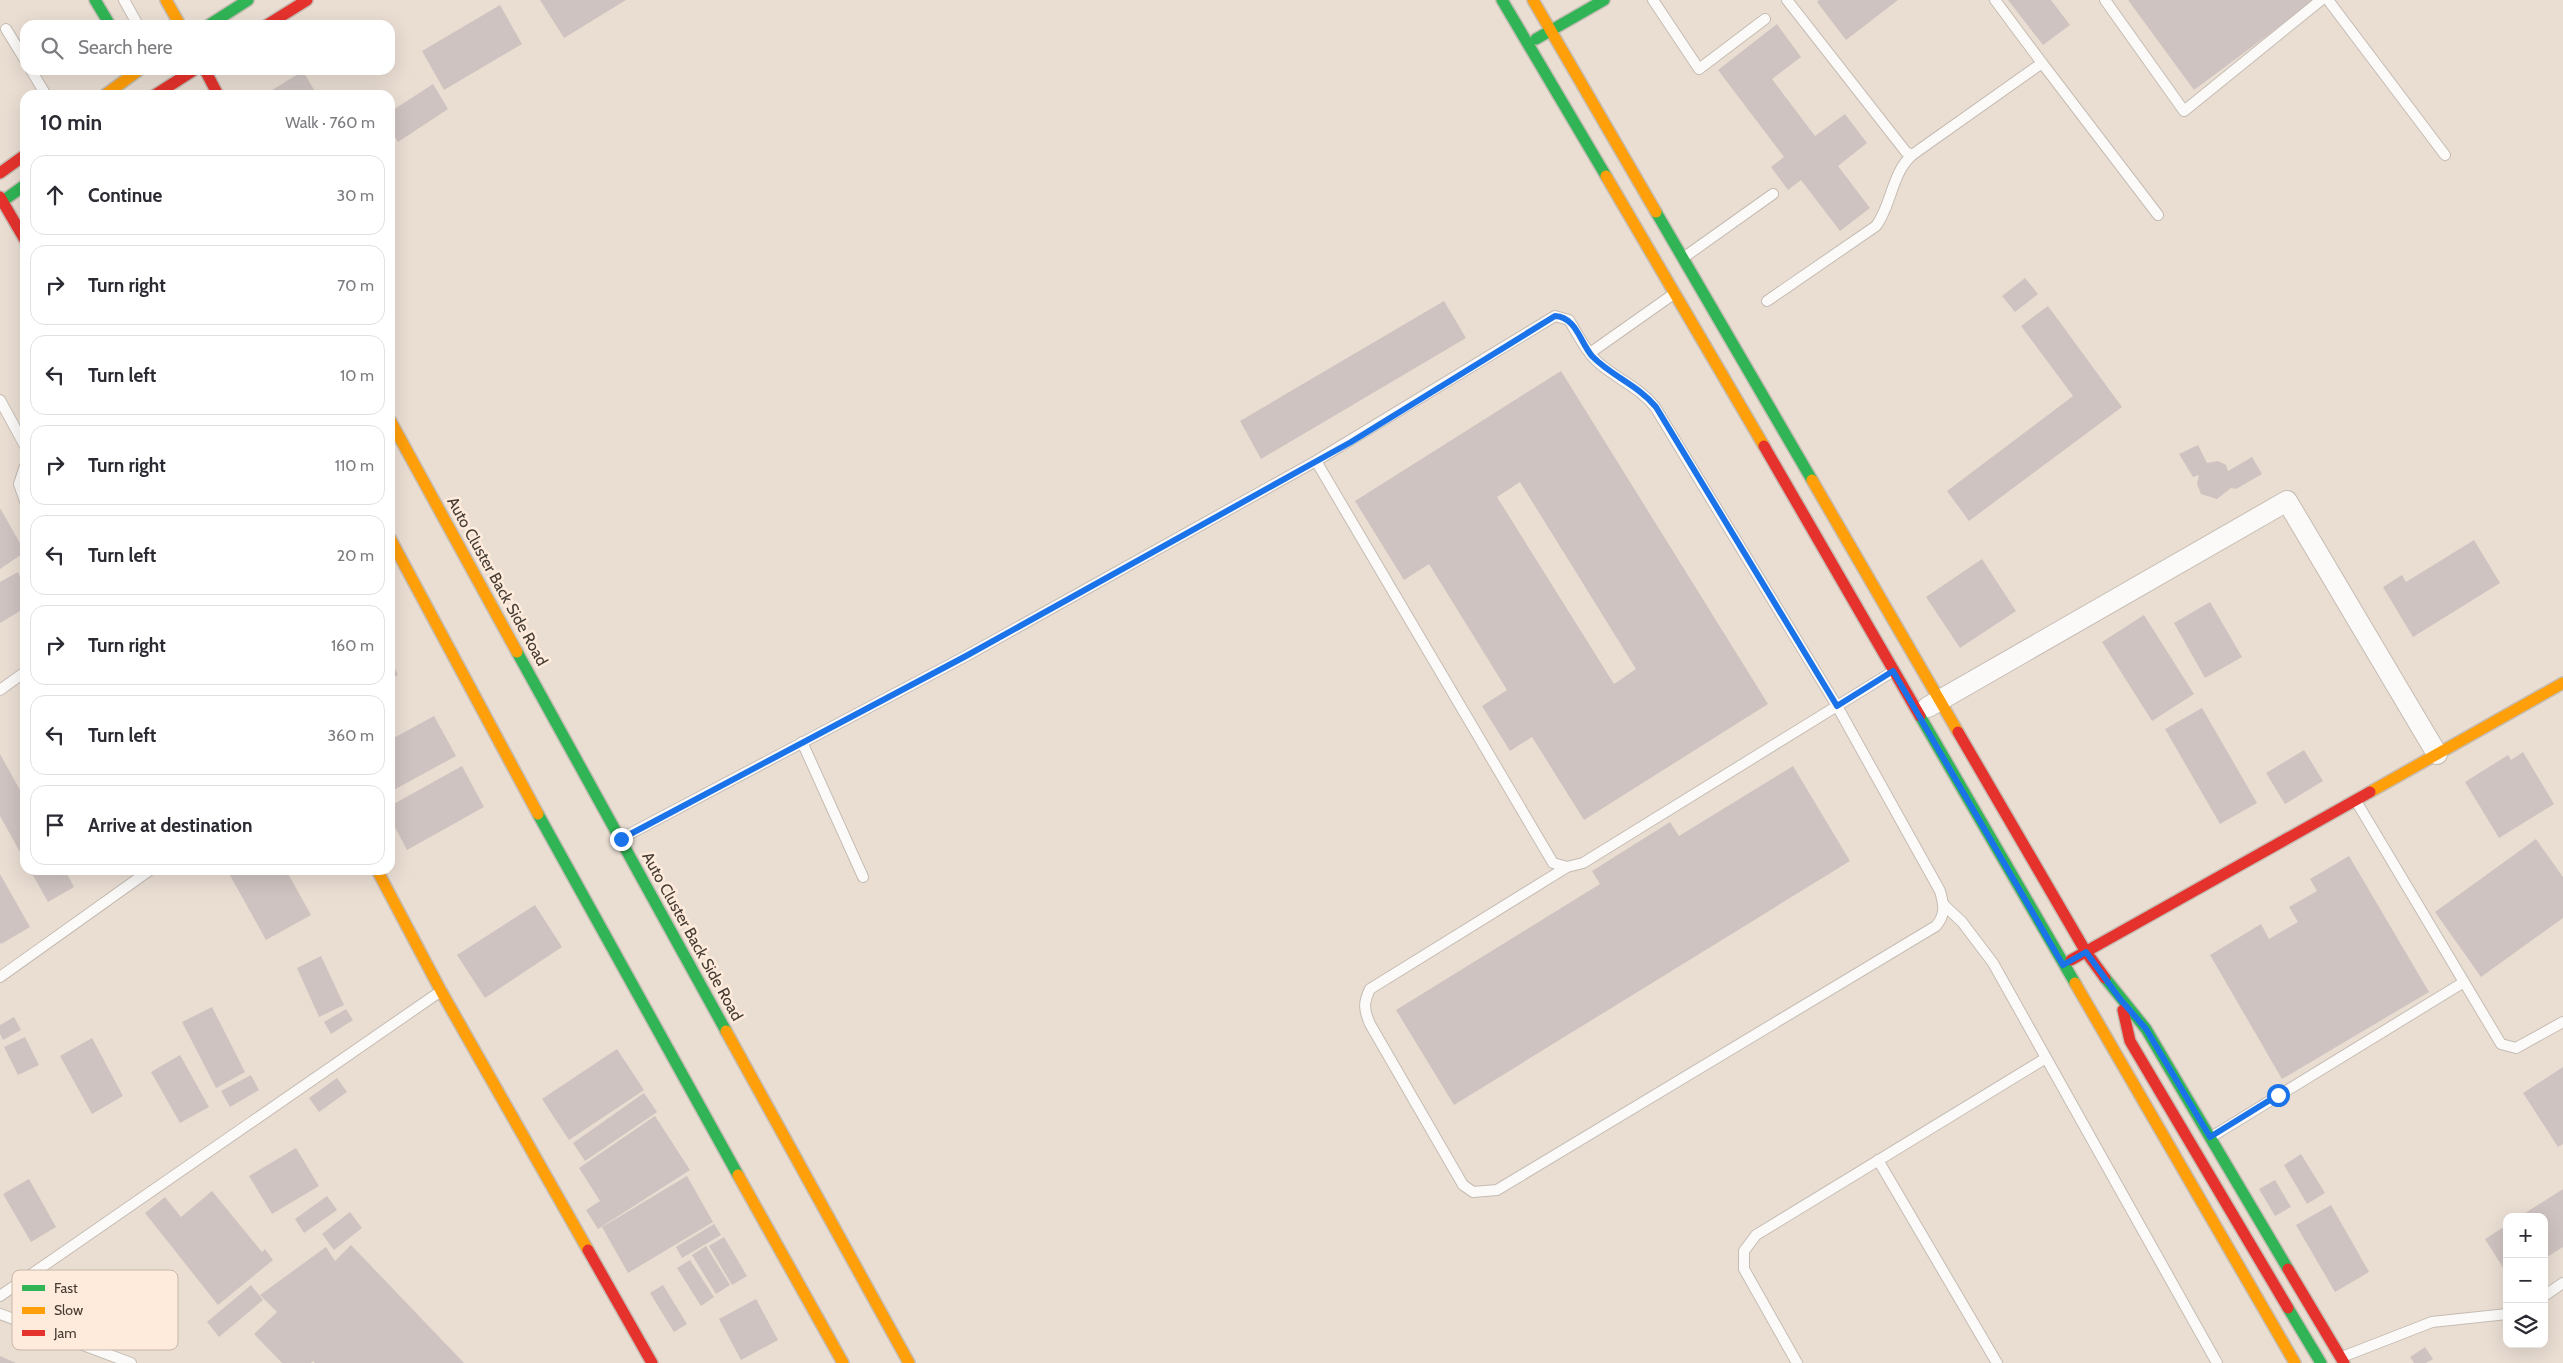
<!DOCTYPE html>
<meta charset="utf-8">
<style>
:root{--surface:#fff;--page:#f7f7f7;--text:#2b2b33;--muted:#7c7c81;--line:#e1e1e2}
body{margin:0;font-family:Cabin,sans-serif;background:var(--page);color:var(--text)}
.controls{position:absolute;right:15px;bottom:15px;display:grid;overflow:hidden;border-radius:10px;box-shadow:0 5px 20px #0002}
.controls button{width:45px;height:45px;display:grid;place-items:center;padding:0;border:0;border-bottom:1px solid var(--line);background:var(--surface);color:var(--text);font:25px sans-serif}
.stop{position:absolute;width:15px;height:15px;margin:-11px;border:4px solid #1a73e8;border-radius:50%;background:#fff}
.stop.end{background:#1a73e8;border-color:#fff;box-shadow:0 1px 5px #0008}
.list{margin:0;padding:0;list-style:none}
h2{display:flex;justify-content:space-between;align-items:center;height:65px;margin:0;padding:0 20px;font-size:21px}
h2 small{font-size:16px;font-weight:400;color:var(--muted)}
.list li{display:grid;grid-template-columns:32px 1fr auto;gap:15px;align-items:center;box-sizing:border-box;height:80px;margin:0 10px 10px;padding:0 10px;border:1px solid var(--line);border-radius:15px}
.list b{display:block;font-size:19px;white-space:nowrap}
.list em{font-size:16px;font-style:normal;color:var(--muted)}
.icon{flex:none;width:28px;height:28px;fill:none;stroke:currentColor;stroke-width:2;stroke-linecap:round;stroke-linejoin:round}
.map{position:relative;flex:none;width:2563px;height:1363px;overflow:hidden}
.search{position:absolute;background:var(--surface);box-shadow:0 5px 20px #0002;left:20px;top:20px;width:375px;height:55px;display:flex;align-items:center;gap:12px;box-sizing:border-box;padding:0 18px;border-radius:15px;color:var(--muted);font-size:19px}
.panel{position:absolute;background:var(--surface);box-shadow:0 5px 20px #0002;left:20px;top:90px;width:375px;height:785px;border-radius:15px}
.map>svg:first-child{display:block}
.building{fill:#cec3c0;fill-rule:evenodd}
.lines{fill:none;stroke-linecap:round;stroke-linejoin:round}
.lane-casing{stroke:#c5bcb3;stroke-width:12}
.street-casing{stroke:#c5bcb3;stroke-width:22}
.fast-casing{stroke:#c5bcb3;stroke-width:14}
.slow-casing{stroke:#c5bcb3;stroke-width:14}
.jam-casing{stroke:#c5bcb3;stroke-width:14}
.lane{stroke:#fcfaf8;stroke-width:10}
.street{stroke:#fcfaf8;stroke-width:20}
.fast{stroke:#30b455;stroke-width:11}
.slow{stroke:#ff9f0a;stroke-width:11}
.jam{stroke:#e5322d;stroke-width:11}
.route{stroke:#1a73e8;stroke-width:6}
.labels{text-anchor:middle;stroke-width:5;stroke-linejoin:round;paint-order:stroke}
.street-label{font-size:16px;fill:#443b33;stroke:#feebdb}
.key{fill:#feebdb;stroke:#c6b6a9;stroke-width:1}
.key-label{font-size:14px;fill:#443b33}
</style>
<div class="map">
<svg width="2563" height="1363" viewBox="0 0 2563 1363">
<rect width="100%" height="100%" fill="#eaded3"/>
<g class="building">
<polygon points="540,0 626,0 564,38"/>
<polygon points="1819,0 1898,0 1846,40 1817,2"/>
<polygon points="2008,0 2051,0 2070,25 2043,45"/>
<polygon points="2128,0 2315,0 2194,90"/>
<polygon points="500,5 522,44 444,90 422,51"/>
<polygon points="1777,24 1801,57 1772,79 1815,136 1845,114 1867,143 1838,166 1870,208 1840,231 1801,180 1788,190 1771,167 1784,157 1718,70"/>
<polygon points="303,71 317,95 264,95"/>
<polygon points="433,84 448,109 398,142 390,130 390,112"/>
<polygon points="2025,278 2038,294 2015,312 2002,296"/>
<polygon points="1444,301 1466,338 1261,459 1240,421"/>
<polygon points="2048,306 2122,407 1969,521 1947,491 2073,396 2021,326"/>
<path d="M1561 371 1768 704 1584 820 1532 737 1510 751 1482 706 1507 690 1429 564 1404 580 1355 501ZM1520 482 1636 669 1614 684 1497 497Z"/>
<polygon points="2198,445 2207,463 2218,461 2226,465 2228,471 2252,457 2262,474 2236,489 2231,488 2217,499 2201,494 2197,484 2199,475 2193,477 2179,454"/>
<polygon points="0,508 25,552 0,569"/>
<polygon points="2474,540 2500,583 2413,637 2383,587 2402,575 2406,582"/>
<polygon points="1982,559 2016,611 1960,648 1926,597"/>
<polygon points="18,572 20,577 25,574 25,608 0,623 0,582"/>
<polygon points="2210,602 2242,657 2205,678 2174,623"/>
<polygon points="2144,615 2194,694 2152,721 2102,642"/>
<polygon points="390,658 398,675 390,679"/>
<polygon points="2202,708 2257,803 2220,824 2165,729"/>
<polygon points="434,716 456,756 390,792 390,740"/>
<polygon points="2304,750 2323,781 2285,804 2266,773"/>
<polygon points="2523,752 2554,804 2499,838 2465,782 2508,755 2511,760"/>
<polygon points="0,754 25,799 25,861 0,816"/>
<polygon points="462,766 484,807 407,850 390,818 390,806"/>
<polygon points="1793,766 1850,861 1454,1105 1396,1010 1600,884 1592,871 1670,822 1679,836"/>
<polygon points="2536,839 2563,877 2563,918 2481,977 2435,912"/>
<polygon points="2349,856 2429,992 2282,1079 2210,955 2261,924 2269,939 2298,922 2289,907 2317,891 2310,879"/>
<polygon points="30,870 65,870 74,887 48,902"/>
<polygon points="227,870 286,870 311,915 266,940"/>
<polygon points="0,874 30,927 1,944 0,942"/>
<polygon points="535,905 562,947 485,998 457,955"/>
<polygon points="321,956 344,1005 319,1017 297,968"/>
<polygon points="212,1007 245,1072 216,1088 182,1022"/>
<polygon points="346,1009 353,1020 331,1034 324,1022"/>
<polygon points="14,1017 21,1030 3,1040 0,1034 0,1025"/>
<polygon points="25,1037 39,1065 18,1075 4,1047"/>
<polygon points="92,1038 123,1096 92,1114 60,1056"/>
<polygon points="617,1049 644,1090 569,1140 542,1099"/>
<polygon points="180,1055 209,1107 180,1123 151,1072"/>
<polygon points="2563,1067 2563,1144 2558,1147 2523,1093"/>
<polygon points="251,1075 259,1090 230,1107 221,1091"/>
<polygon points="337,1078 347,1092 319,1112 309,1098"/>
<polygon points="644,1093 657,1112 585,1161 573,1143"/>
<polygon points="655,1116 690,1170 598,1229 586,1210 600,1201 579,1168"/>
<polygon points="296,1148 319,1186 272,1214 249,1176"/>
<polygon points="2301,1154 2325,1193 2307,1204 2284,1165"/>
<polygon points="687,1176 713,1222 628,1273 602,1227"/>
<polygon points="29,1179 56,1227 31,1242 3,1194"/>
<polygon points="2275,1180 2291,1207 2275,1216 2259,1189"/>
<polygon points="2563,1189 2563,1247 2544,1259 2544,1217 2519,1217"/>
<polygon points="212,1191 262,1252 265,1249 273,1260 218,1305 145,1213 165,1197 181,1217"/>
<polygon points="327,1196 337,1210 304,1233 295,1219"/>
<polygon points="2331,1205 2369,1272 2335,1292 2296,1225"/>
<polygon points="350,1212 362,1228 334,1250 322,1234"/>
<polygon points="714,1224 721,1235 682,1258 676,1247"/>
<polygon points="2507,1225 2507,1274 2485,1239"/>
<polygon points="724,1237 747,1276 732,1285 709,1246"/>
<polygon points="351,1245 464,1363 315,1363 313,1361 311,1363 282,1363 254,1334 277,1312 260,1295 326,1247 335,1261"/>
<polygon points="706,1246 730,1285 716,1294 692,1255"/>
<polygon points="690,1260 714,1297 701,1306 677,1268"/>
<polygon points="251,1285 263,1300 219,1337 207,1322"/>
<polygon points="663,1285 687,1324 674,1332 650,1293"/>
<polygon points="756,1299 778,1340 741,1360 719,1319"/>
<polygon points="2425,1347 2433,1359 2426,1363 2414,1363 2410,1357"/>
<polygon points="0,1356 16,1363 0,1363"/>
</g>
<g class="lines">
<defs>
<g id="lane">
<polyline points="124,0 138,25"/>
<polyline points="1653,0 1699,69 1765,19"/>
<polyline points="1787,0 1906,152 1912,155 2042,63 2158,215"/>
<polyline points="1995,0 2042,63"/>
<polyline points="2105,0 2184,111 2321,0"/>
<polyline points="2328,0 2445,155"/>
<polyline points="6,29 25,60"/>
<polyline points="31,70 46,95"/>
<polyline points="1683,258 1773,194"/>
<path d="M1767 301 1876 226C1892 205 1891 174 1912 155"/>
<polyline points="1590,353 1675,293"/>
<polyline points="0,400 25,446"/>
<polyline points="25,466 19,484 25,501"/>
<polyline points="0,690 25,672"/>
<polyline points="802,742 863,877"/>
<polyline points="2356,801 2501,1044 2516,1048 2563,1022"/>
<path d="M622 838 966 656 1316 461 1555 316 1569 320C1578 335 1587 353 1600 364 1619 380 1640 388 1655 407L1837 706 1583 863 1567 867 1553 863 1316 461"/>
<path d="M1567 867 1370 989C1363 1003 1364 1010 1370 1024L1463 1185 1473 1192 1497 1190 1936 926C1946 914 1944 905 1940 891L1837 706 1892 672"/>
<polyline points="1944,905 1962,922 1993,963 2217,1363"/>
<polyline points="0,977 150,870"/>
<polyline points="2211,1137 2464,982"/>
<polyline points="1878,1160 1997,1363"/>
<polyline points="0,1296 441,991"/>
<polyline points="2544,1296 2563,1283"/>
<polyline points="0,1314 131,1363"/>
<polyline points="2342,1357 2432,1322 2507,1314"/>
<polyline points="1797,1363 1744,1269 1744,1251 1756,1235 2046,1058"/>
</g>
<polyline id="street" points="1928,707 2287,501 2437,754"/>
<g id="fast">
<polyline points="95,0 110,25"/>
<polyline points="1502,0 1606,176"/>
<polyline points="209,25 248,0"/>
<polyline points="1536,39 1604,0"/>
<polyline points="0,203 25,185"/>
<polyline points="1656,212 1812,480"/>
<polyline points="517,652 726,1031"/>
<polyline points="1920,716 2075,983"/>
<polyline points="538,814 738,1175"/>
<polyline points="2105,978 2146,1029 2288,1269"/>
<polyline points="2288,1308 2321,1363"/>
</g>
<g id="slow">
<polyline points="166,0 180,25"/>
<polyline points="1533,0 1656,212"/>
<polyline points="105,95 139,70"/>
<polyline points="1606,176 1764,446"/>
<polyline points="390,420 517,652"/>
<polyline points="1812,480 1958,732"/>
<polyline points="390,538 538,814"/>
<polyline points="2370,792 2563,683"/>
<polyline points="377,870 441,991 588,1250"/>
<polyline points="2075,983 2295,1363"/>
<polyline points="726,1031 909,1363"/>
<polyline points="738,1175 843,1363"/>
</g>
<g id="jam">
<polyline points="267,25 307,0"/>
<polyline points="205,70 218,95"/>
<polyline points="155,95 194,70"/>
<polyline points="0,173 25,155"/>
<polyline points="0,197 25,240"/>
<polyline points="1764,446 1920,716"/>
<polyline points="1958,732 2086,952 2105,978"/>
<polyline points="2071,960 2370,792"/>
<polyline points="2123,1010 2130,1041 2288,1308"/>
<polyline points="588,1250 652,1363"/>
<polyline points="2288,1269 2344,1363"/>
</g>
</defs>
<use href="#lane" class="lane-casing"/>
<use href="#street" class="street-casing"/>
<use href="#fast" class="fast-casing"/>
<use href="#slow" class="slow-casing"/>
<use href="#jam" class="jam-casing"/>
<use href="#lane" class="lane"/>
<use href="#street" class="street"/>
<use href="#fast" class="fast"/>
<use href="#slow" class="slow"/>
<use href="#jam" class="jam"/>
</g>
<g class="lines">
<path class="route" d="M621 839 966 656 1351 442 1555 316C1576 317 1580 342 1592 356 1611 376 1638 385 1656 407L1837 706 1893 671 2063 965 2086 952 2120 999 2146 1029 2210 1137 2278 1095"/>
</g>
<g class="labels">
<g class="street-label">
<text transform="translate(498 581) rotate(61)" y="6">Auto Cluster Back Side Road</text>
<text transform="translate(693 936) rotate(61)" y="6">Auto Cluster Back Side Road</text>
</g>
</g>
<rect x="12" y="1270" width="166" height="80" rx="8" class="key"/>
<rect x="22" y="1285" width="23" height="6" fill="#30b455"/>
<rect x="22" y="1307" width="23" height="7" fill="#ff9f0a"/>
<rect x="22" y="1330" width="23" height="6" fill="#e5322d"/>
<g class="key-label">
<text x="54" y="1293">Fast</text>
<text x="54" y="1315">Slow</text>
<text x="54" y="1338">Jam</text>
</g>
</svg>
<div class="controls">
<button>+</button>
<button>−</button>
<button><svg class="icon" aria-label="layers" viewBox="0 0 24 24"><path d="M12 4l9 5-9 5-9-5zM3 14l9 5 9-5"/></svg></button>
</div>
<div class="stop" style="left:2278px;top:1095px"></div>
<div class="stop end" style="left:621px;top:839px"></div>
<div class="search"><svg class="icon" aria-label="search" viewBox="0 0 24 24"><circle cx="10" cy="10" r="6"/><path d="M15 15l6 6"/></svg>Search here</div>
<section class="panel">
<h2>10 min<small>Walk · 760 m</small></h2>
<ul class="list">
<li><svg class="icon" aria-label="ahead" viewBox="0 0 24 24"><path d="M12 20V5M6 11l6-6 6 6"/></svg><div><b>Continue</b></div><em>30 m</em></li>
<li><svg class="icon" aria-label="right" viewBox="0 0 24 24"><path d="M7 20v-9h11M14 6l5 5-5 5"/></svg><div><b>Turn right</b></div><em>70 m</em></li>
<li><svg class="icon" aria-label="left" viewBox="0 0 24 24"><path d="M17 20v-9H6M10 6l-5 5 5 5"/></svg><div><b>Turn left</b></div><em>10 m</em></li>
<li><svg class="icon" aria-label="right" viewBox="0 0 24 24"><path d="M7 20v-9h11M14 6l5 5-5 5"/></svg><div><b>Turn right</b></div><em>110 m</em></li>
<li><svg class="icon" aria-label="left" viewBox="0 0 24 24"><path d="M17 20v-9H6M10 6l-5 5 5 5"/></svg><div><b>Turn left</b></div><em>20 m</em></li>
<li><svg class="icon" aria-label="right" viewBox="0 0 24 24"><path d="M7 20v-9h11M14 6l5 5-5 5"/></svg><div><b>Turn right</b></div><em>160 m</em></li>
<li><svg class="icon" aria-label="left" viewBox="0 0 24 24"><path d="M17 20v-9H6M10 6l-5 5 5 5"/></svg><div><b>Turn left</b></div><em>360 m</em></li>
<li><svg class="icon" aria-label="arrive" viewBox="0 0 24 24"><path d="M6 21V4h12l-3 4 3 4H6"/></svg><div><b>Arrive at destination</b></div></li>
</ul>
</section>
</div>
